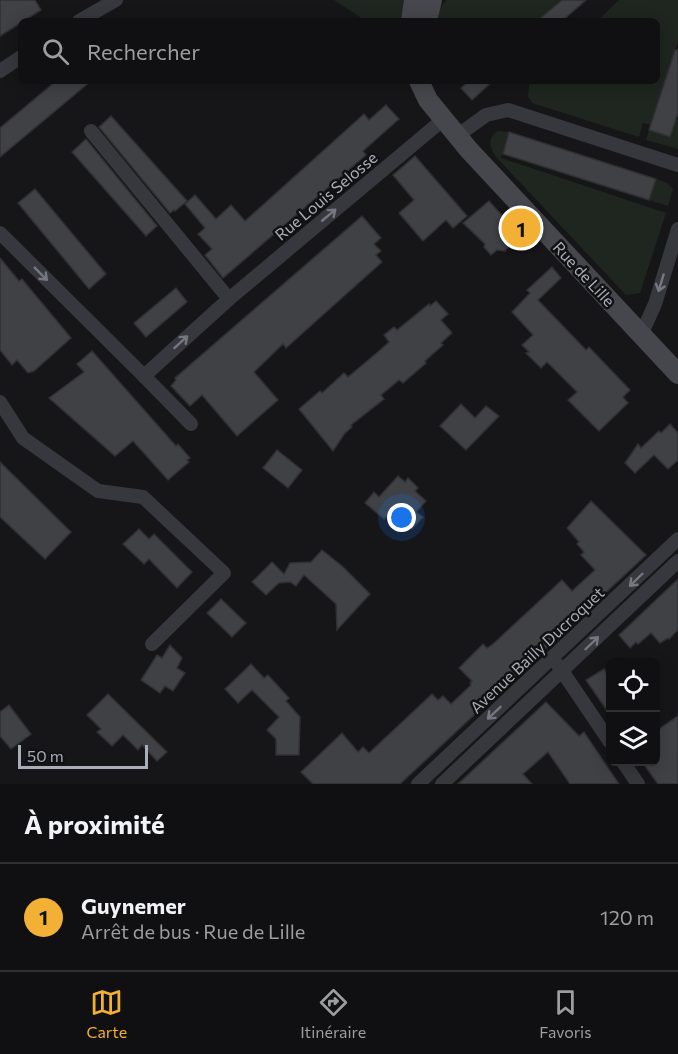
<!DOCTYPE html>
<html lang="fr">
<meta charset="utf-8">
<style>
:root{--surface:#101012;--page:#1e1e20;--text:#f1f3f6;--muted:#9c9d9f;--line:#303032;--accent:#f2b134}
body{margin:0;font-family:Commissioner,sans-serif;background:var(--page);color:var(--text)}
.controls{position:absolute;right:18px;bottom:18px;display:grid;overflow:hidden;border-radius:9px;box-shadow:0 3px 15px #0003}
.controls button{width:54px;height:54px;display:grid;place-items:center;padding:0;border:0;border-bottom:2px solid var(--line);background:var(--surface);color:var(--text);font:30px sans-serif}
.scale{position:absolute;left:18px;bottom:15px;width:130px;box-sizing:border-box;padding-left:6px;border:3px solid #a8adb8;border-top:0;font-size:16px;line-height:21px;white-space:nowrap;color:#a8adb8;-webkit-text-stroke:4px #111113;paint-order:stroke}
.you{position:absolute;left:402px;top:518px;width:21px;height:21px;margin:-15px;border:4px solid #fff;border-radius:50%;background:#1a73e8;box-shadow:0 0 0 9px #1a73e833}
.badge{display:grid;place-items:center;width:39px;height:39px;border-radius:50%;background:var(--accent);color:#111;font-size:20px;font-weight:700}
.pin{position:absolute;translate:-50% -50%;border:3px solid #fff;box-shadow:0 2px 6px #0006}
.list{margin:0;padding:0;list-style:none}
h2{display:flex;justify-content:space-between;align-items:center;height:78px;margin:0;padding:0 24px;font-size:26px}
h2 small{font-size:20px;font-weight:400;color:var(--muted)}
.list li{display:grid;grid-template-columns:39px 1fr auto;gap:18px;align-items:center;box-sizing:border-box;height:108px;padding:0 24px;border-top:2px solid var(--line)}
.list b{display:block;font-size:22px;white-space:nowrap}
.list p{margin:0;font-size:20px;white-space:nowrap;color:var(--muted)}
.list em{font-size:20px;font-style:normal;color:var(--muted)}
.icon{flex:none;width:33px;height:33px;fill:none;stroke:currentColor;stroke-width:2;stroke-linecap:round;stroke-linejoin:round}
.map{position:relative;flex:none;width:678px;height:784px;overflow:hidden}
.search{position:absolute;background:var(--surface);box-shadow:0 3px 15px #0003;left:18px;right:18px;top:18px;height:66px;display:flex;align-items:center;gap:15px;box-sizing:border-box;padding:0 21px;border-radius:9px;color:var(--muted);font-size:22px}
.sheet{height:186px;background:var(--surface)}
nav{display:flex;justify-content:space-around;align-items:center;box-sizing:border-box;height:84px;border-top:2px solid var(--line);background:var(--surface);font-size:16px;color:var(--muted)}
nav a{display:grid;justify-items:center;gap:3px}
nav .on{color:var(--accent)}
.map>svg:first-child{display:block}
.green{fill:#1e261f}
.building{fill:#404145;stroke:#303034;stroke-width:1.5}
.lines{fill:none;stroke-linecap:round;stroke-linejoin:round}
.street{stroke:#37383d;stroke-width:14}
.secondary{stroke:#45474d;stroke-width:20}
.oneway{stroke:#757881}
.labels{text-anchor:middle;stroke-width:5;stroke-linejoin:round;paint-order:stroke}
.street-label{font-size:16px;fill:#a8adb8;stroke:#111113}
</style>
<div class="map">
<svg width="678" height="784" viewBox="0 0 678 784">
<rect width="100%" height="100%" fill="#161618"/>
<g class="green">
<polygon points="334,0 404,0 401,21 366,21"/>
<polygon points="446,0 561,0 537,21 438,21 440,8"/>
<polygon points="619,0 678,0 678,41 651,125 643,123 639,137 532,103 528,97 529,85 533,81 657,81 657,21 597,21"/>
<polygon points="676,119 678,120 678,149 646,140 649,130 670,137"/>
<path d="M498 131 509 132 501 158 666 213 640 293 626 295 497 158C490 149 486 138 498 131Z"/>
<polygon points="656,179 667,183 673,189 668,206 649,200"/>
</g>
<g class="building">
<polygon points="0,0 35,0 41,10 0,36"/>
<polygon points="562,0 586,0 562,21 537,21"/>
<polygon points="675,50 678,50 678,113 670,137 649,130"/>
<polygon points="56,81 91,81 0,157 0,128"/>
<polygon points="469,81 493,81 472,100 461,88"/>
<polygon points="386,105 399,119 363,151 366,155 223,278 205,255 212,249 198,234 205,228 185,204 195,195 216,219 231,205 245,221 364,114 369,120"/>
<polygon points="111,116 187,201 175,211 174,210 170,213 99,127"/>
<polygon points="509,132 656,179 649,200 503,154"/>
<polygon points="86,139 157,226 146,236 72,152"/>
<polygon points="415,156 467,216 453,228 446,220 423,241 399,213 414,200 393,175"/>
<polygon points="35,189 106,274 89,289 18,203"/>
<polygon points="489,201 519,234 505,251 497,250 491,255 484,247 485,244 463,223"/>
<polygon points="362,216 381,238 374,244 381,251 376,255 382,262 286,348 283,344 254,372 278,400 237,436 202,395 190,406 171,386 176,380 175,378"/>
<polygon points="0,258 19,281 22,279 71,338 34,371 28,373 17,360 12,365 0,350"/>
<polygon points="552,267 561,278 538,300 586,350 589,347 630,390 623,397 628,403 599,431 568,400 577,392 547,362 541,368 526,353 529,352 522,345 533,335 512,312 530,293 527,290"/>
<polygon points="176,288 187,302 146,337 134,323"/>
<polygon points="436,301 448,314 441,320 452,333 441,343 443,345 425,361 426,363 403,383 399,380 381,395 384,399 351,425 352,427 345,433 333,451 299,409 320,391 322,393 344,373 348,377 379,351 389,342 384,335 394,327 397,330 429,304 430,306"/>
<polygon points="92,351 176,446 178,444 190,458 187,460 189,462 168,480 133,441 115,456 49,398 84,372 77,364"/>
<polygon points="461,404 475,418 486,406 499,416 466,450 440,426"/>
<polygon points="670,424 678,433 678,460 668,469 654,455 635,473 625,463 638,444 641,448 659,431 661,433"/>
<polygon points="277,450 302,470 288,488 263,468"/>
<polygon points="0,462 71,532 45,559 0,517"/>
<polygon points="398,476 405,482 408,478 418,488 415,491 426,501 416,512 423,517 412,529 394,513 391,516 389,514 384,519 365,503 374,492 379,497"/>
<polygon points="591,501 646,555 400,784 313,784 301,772 342,733 358,752 363,747 369,753 432,694 438,700 443,696 451,704 471,685 470,683 472,681 459,668 483,644 487,648 493,644 562,580 572,591 595,570 581,555 584,552 577,544 579,542 567,528"/>
<polygon points="139,529 149,539 154,534 192,572 177,588 149,559 144,564 123,544"/>
<polygon points="322,550 342,566 370,594 337,630 336,604 304,575 296,586 290,582 279,583 266,595 252,582 272,562 284,574 290,563 311,562"/>
<polygon points="678,579 678,630 669,639 668,638 660,643 651,633 638,644 636,642 630,648 619,635"/>
<polygon points="221,599 246,623 232,637 207,613"/>
<polygon points="170,645 182,658 177,668 185,673 173,691 165,686 160,693 141,680 157,655 162,658"/>
<polygon points="251,664 264,678 268,675 289,698 286,701 300,717 299,755 276,755 276,739 267,730 279,717 252,690 238,703 225,689"/>
<polygon points="604,669 610,679 610,715 586,680"/>
<polygon points="108,694 167,752 157,761 142,745 138,750 123,735 112,746 97,732 101,729 87,715"/>
<polygon points="546,702 579,736 584,732 619,784 570,784 548,752 523,774 532,784 458,784"/>
<polygon points="9,705 31,734 11,749 0,736 0,712"/>
<polygon points="678,716 678,784 658,784 642,762 656,762 656,731"/>
</g>
<g class="lines">
<g class="street">
<polyline points="79,21 116,0"/>
<polyline points="0,71 21,57"/>
<polyline points="91,131 229,299"/>
<polyline points="457,136 486,115 508,110 678,165"/>
<polyline points="0,233 144,376 229,299 445,118"/>
<polyline points="641,335 655,304 678,229"/>
<polyline points="144,376 191,424"/>
<polyline points="0,402 23,438 98,491 143,497 224,573 152,644"/>
<polyline points="558,665 610,742"/>
<polyline points="623,762 638,784"/>
<polyline points="418,784 678,539"/>
<polyline points="442,784 678,561"/>
</g>
<g class="secondary">
<polyline points="411,21 414,0"/>
<polyline points="427,21 432,0"/>
<polyline points="419,81 428,100 469,150 678,374"/>
</g>
</g>
<defs><path id="oneway-shaft" d="M-6 0H5M1.5-3L5.5 0L1.5 3" fill="none" stroke-width="1.6" stroke-linecap="round" stroke-linejoin="round" transform="scale(1.5)"/></defs>
<g class="oneway">
<use href="#oneway-shaft" transform="translate(329 215) rotate(-40)"/>
<use href="#oneway-shaft" transform="translate(41 274) rotate(45)"/>
<use href="#oneway-shaft" transform="translate(661 283) rotate(107)"/>
<use href="#oneway-shaft" transform="translate(181 342) rotate(-42)"/>
<use href="#oneway-shaft" transform="translate(636 580) rotate(136)"/>
<use href="#oneway-shaft" transform="translate(592 643) rotate(-44)"/>
<use href="#oneway-shaft" transform="translate(494 713) rotate(137)"/>
</g>
<g class="labels">
<g class="street-label">
<text transform="translate(326 196) rotate(-40)" y="6">Rue Louis Selosse</text>
<text transform="translate(584 274) rotate(47)" y="6">Rue de Lille</text>
<text transform="translate(537 650) rotate(-43)" y="6">Avenue Bailly Ducroquet</text>
</g>
</g>
</svg>
<div class="controls">
<button><svg class="icon" aria-label="locate" viewBox="0 0 24 24"><circle cx="12" cy="12" r="6"/><path d="M12 2v4M12 18v4M2 12h4M18 12h4"/></svg></button>
<button><svg class="icon" aria-label="layers" viewBox="0 0 24 24"><path d="M12 4l9 5-9 5-9-5zM3 14l9 5 9-5"/></svg></button>
</div>
<div class="scale">50 m</div>
<div class="you"></div>
<div class="pin badge" style="left:521px;top:228px">1</div>
<div class="search"><svg class="icon" aria-label="search" viewBox="0 0 24 24"><circle cx="10" cy="10" r="6"/><path d="M15 15l6 6"/></svg>Rechercher</div>
</div>
<section class="sheet">
<h2>À proximité<small></small></h2>
<ul class="list">
<li><span class="badge">1</span><div><b>Guynemer</b><p>Arrêt de bus · Rue de Lille</p></div><em>120 m</em></li>
</ul>
</section>
<nav>
<a class="on"><svg class="icon" aria-label="map" viewBox="0 0 24 24"><path d="M3 6l6-2 6 2 6-2v14l-6 2-6-2-6 2zM9 4v14M15 6v14"/></svg>Carte</a>
<a><svg class="icon" aria-label="directions" viewBox="0 0 24 24"><path d="M12 3l9 9-9 9-9-9zM9 14v-3h6M13 9l2 2-2 2"/></svg>Itinéraire</a>
<a><svg class="icon" aria-label="saved" viewBox="0 0 24 24"><path d="M7 4h10v16l-5-4-5 4z"/></svg>Favoris</a>
</nav>
